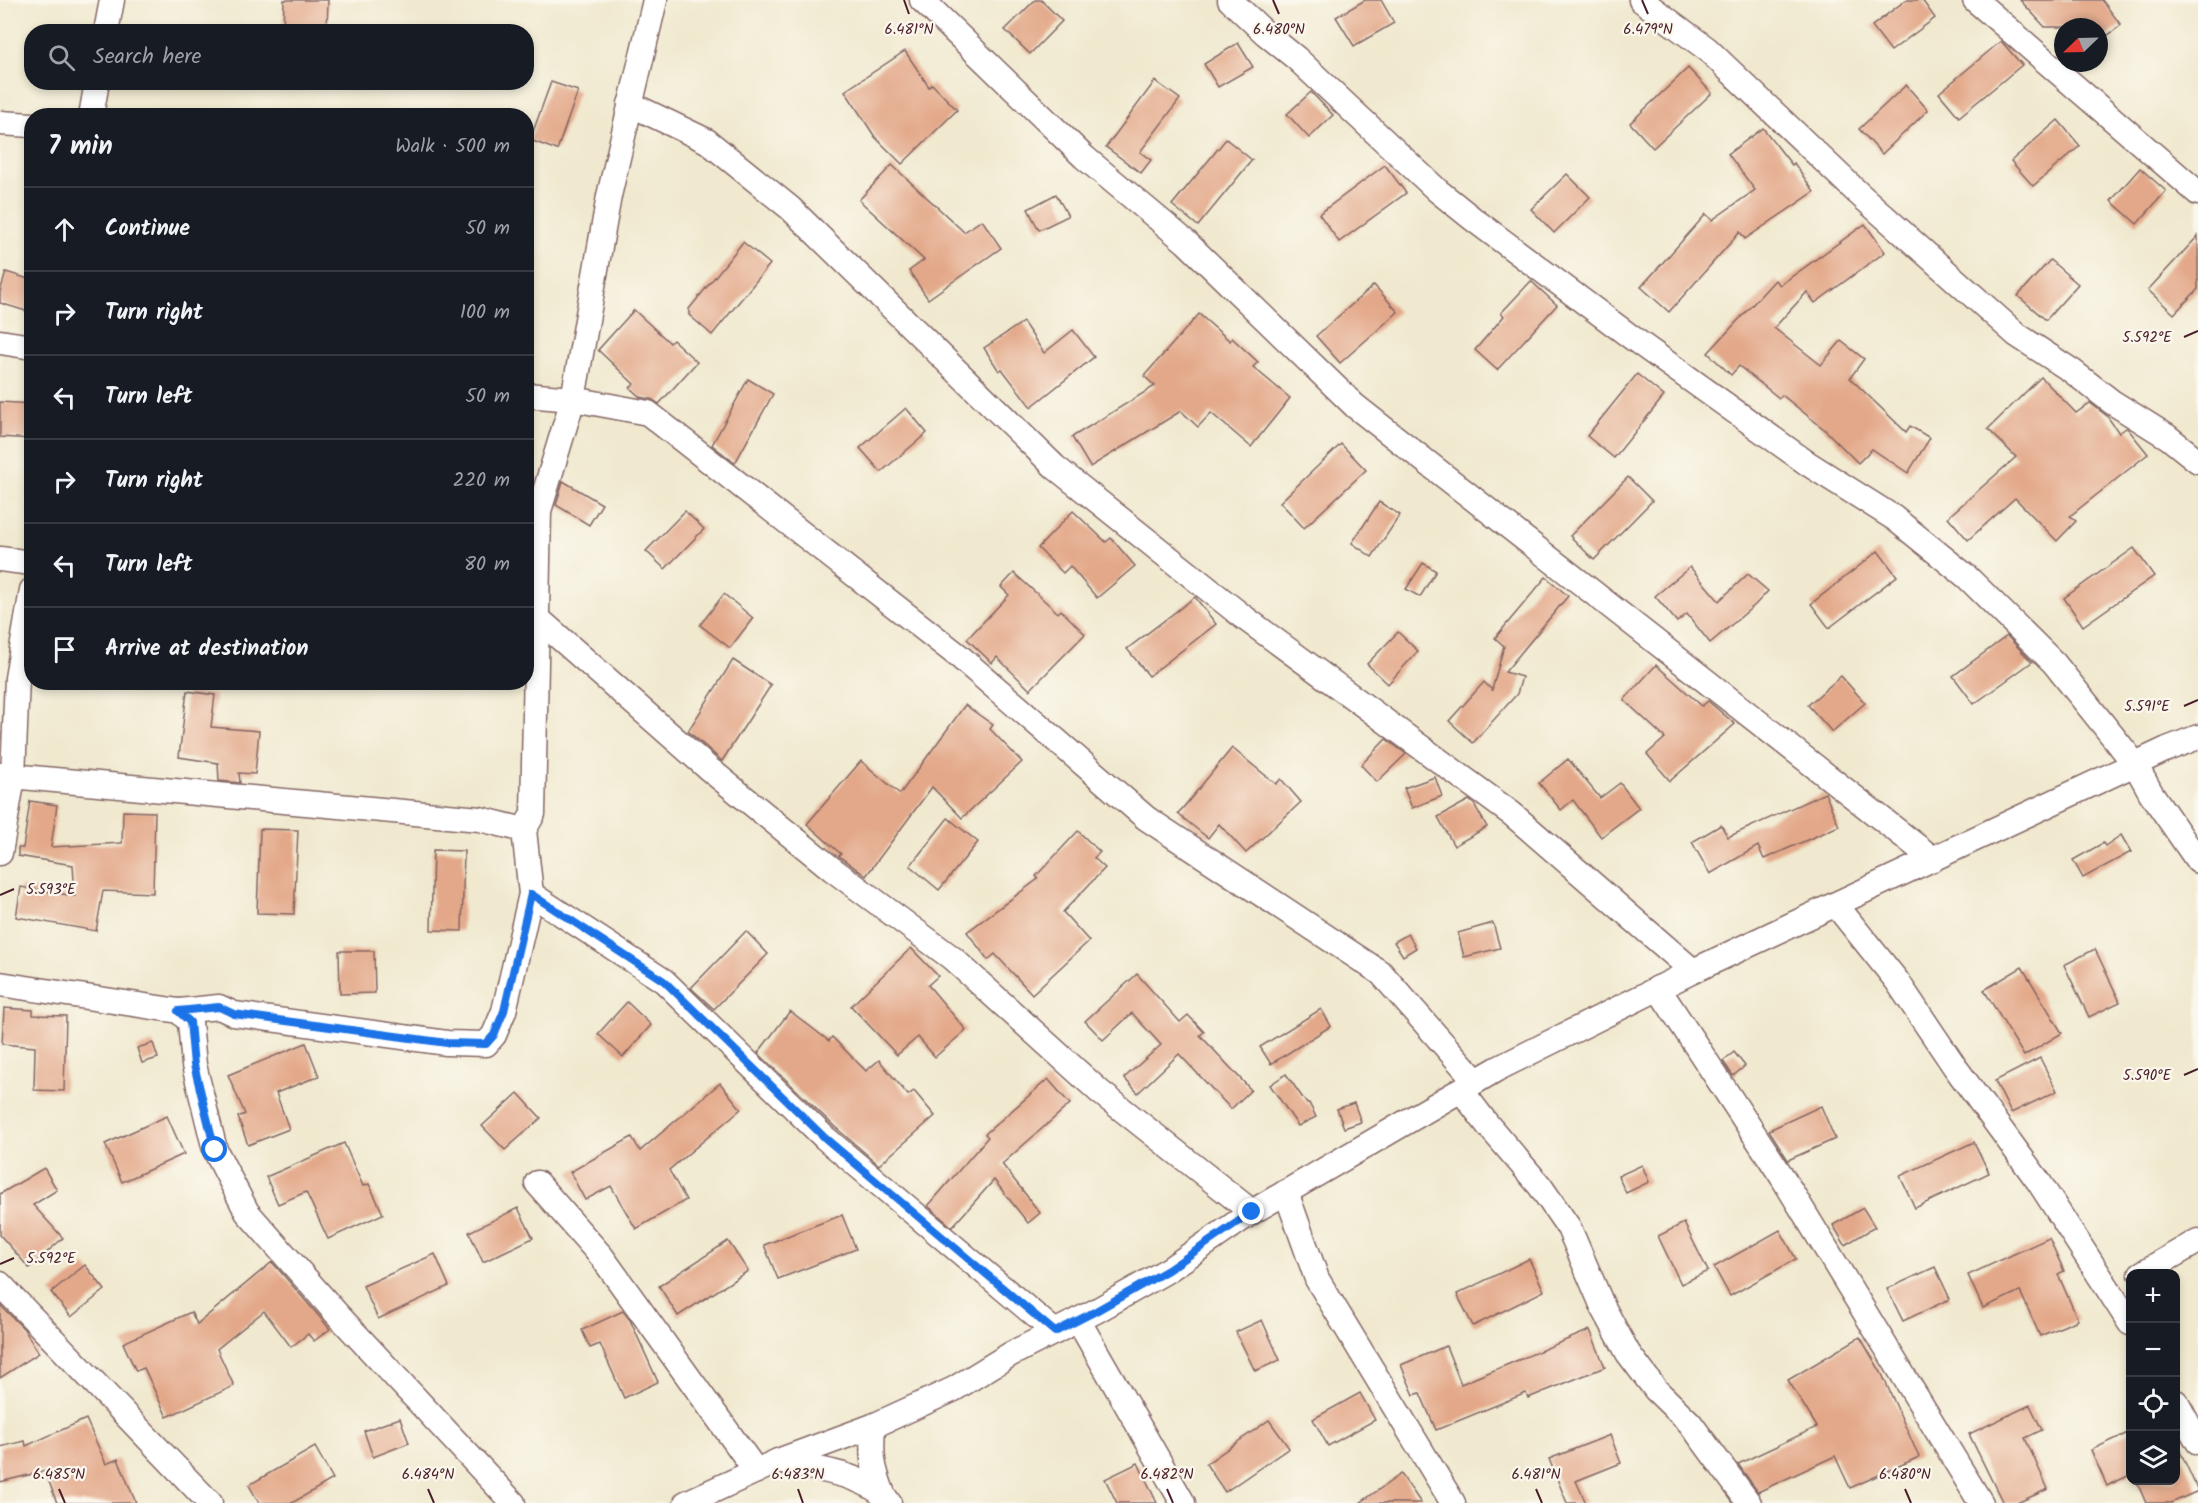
<!DOCTYPE html>
<meta charset="utf-8">
<style>
:root{--surface:#171b24;--page:#242831;--text:#f1f3f6;--muted:#9ea1a6;--line:#363941}
body{margin:0;font-family:Kalam,sans-serif;background:var(--page);color:var(--text)}
.controls{position:absolute;right:18px;bottom:18px;display:grid;overflow:hidden;border-radius:12px;box-shadow:0 3px 9px #0003}
.controls button{width:54px;height:54px;display:grid;place-items:center;padding:0;border:0;border-bottom:2px solid var(--line);background:var(--surface);color:var(--text);font:30px sans-serif}
.compass{position:absolute;left:2054px;top:18px;width:54px;height:54px;border-radius:50%;background:var(--surface);box-shadow:0 3px 9px #0003;rotate:247deg}
.stop{position:absolute;width:18px;height:18px;margin:-14px;border:4px solid #1a73e8;border-radius:50%;background:#fff}
.stop.end{background:#1a73e8;border-color:#fff;box-shadow:0 2px 6px #0008}
.list{margin:0;padding:0;list-style:none}
h2{display:flex;justify-content:space-between;align-items:center;height:78px;margin:0;padding:0 24px;font-size:26px}
h2 small{font-size:20px;font-weight:400;color:var(--muted)}
.list li{display:grid;grid-template-columns:39px 1fr auto;gap:18px;align-items:center;box-sizing:border-box;height:84px;padding:0 24px;border-top:2px solid var(--line)}
.list b{display:block;font-size:22px;white-space:nowrap}
.list em{font-size:20px;font-style:normal;color:var(--muted)}
.icon{flex:none;width:33px;height:33px;fill:none;stroke:currentColor;stroke-width:2;stroke-linecap:round;stroke-linejoin:round}
.map{position:relative;flex:none;width:2198px;height:1503px;overflow:hidden}
.search{position:absolute;background:var(--surface);box-shadow:0 3px 9px #0003;left:24px;top:24px;width:510px;height:66px;display:flex;align-items:center;gap:15px;box-sizing:border-box;padding:0 21px;border-radius:24px;color:var(--muted);font-size:22px}
.panel{position:absolute;background:var(--surface);box-shadow:0 3px 9px #0003;left:24px;top:108px;width:510px;height:582px;border-radius:24px}
.map>svg:first-child{display:block}
.building{fill:#e3a889}
.lines{fill:none;stroke-linecap:round;stroke-linejoin:round}
.minor-casing{stroke:#846664;stroke-width:27}
.minor{stroke:#fff;stroke-width:24}
.route{stroke:#1a73e8;stroke-width:8}
.ticks{fill:none;stroke:#4a1f2b;stroke-width:2}
.ticks-label{font-size:15px;text-anchor:middle;fill:#4a1f2b;stroke:#fbf7ec;stroke-width:4.5;stroke-linejoin:round;paint-order:stroke}
</style>
<div class="map">
<svg width="2198" height="1503" viewBox="0 0 2198 1503">
<rect width="100%" height="100%" fill="#fbf7ec"/>
<filter id="ink" filterUnits="userSpaceOnUse"><feTurbulence type="fractalNoise" baseFrequency=".0167" numOctaves="2"/><feDisplacementMap in="SourceGraphic" scale="12" xChannelSelector="R" yChannelSelector="G"/><feConvolveMatrix kernelMatrix="1 2 1 2 8 2 1 2 1" color-interpolation-filters="sRGB"/></filter>
<filter id="wash" filterUnits="userSpaceOnUse"><feTurbulence type="fractalNoise" baseFrequency=".008" numOctaves="4" result="noise"/><feDisplacementMap in="SourceGraphic" scale="24" xChannelSelector="R" yChannelSelector="G"/><feGaussianBlur stdDeviation="1.35" result="paint"/><feColorMatrix in="noise" values="0 0 0 0 0 0 0 0 0 0 0 0 0 0 0 0 0 1.4 0 .05"/><feComposite in="paint" operator="in"/></filter>
<g filter="url(#wash)">
<rect width="100%" height="100%" fill="#f0e9cf"/>
<g id="blocks">
<g class="building">
<polygon points="284,0 328,0 327,32 283,32"/>
<polygon points="1035,0 1041,0 1062,21 1030,54 1005,30"/>
<polygon points="1365,0 1381,0 1394,23 1354,46 1336,17"/>
<polygon points="1906,0 1922,0 1935,18 1891,51 1872,26"/>
<polygon points="2020,0 2102,0 2121,25 2099,42 2099,27 2045,27"/>
<polygon points="2001,41 2022,65 1959,117 1939,93"/>
<polygon points="1238,43 1253,67 1218,87 1204,64"/>
<polygon points="905,51 929,87 932,84 957,110 902,164 875,137 845,91"/>
<polygon points="1688,68 1712,93 1653,148 1630,123"/>
<polygon points="1155,81 1180,99 1140,152 1151,160 1141,173 1106,147"/>
<polygon points="551,82 578,91 557,150 530,140"/>
<polygon points="1906,85 1928,110 1882,154 1859,129"/>
<polygon points="1311,92 1333,115 1309,138 1287,114"/>
<polygon points="2058,120 2080,146 2033,186 2011,161"/>
<polygon points="1763,128 1792,165 1794,163 1814,192 1745,239 1740,232 1669,312 1641,287 1706,214 1712,220 1755,190 1728,154"/>
<polygon points="1226,139 1252,160 1198,226 1172,205"/>
<polygon points="892,165 964,232 982,220 1001,248 928,299 909,271 924,260 859,200"/>
<polygon points="1385,165 1406,193 1339,242 1319,214"/>
<polygon points="2140,168 2166,191 2137,224 2111,201"/>
<polygon points="1567,174 1590,197 1554,233 1531,209"/>
<polygon points="1056,194 1068,216 1039,230 1028,209"/>
<polygon points="1865,224 1885,252 1815,303 1807,292 1774,328 1821,365 1841,341 1864,359 1850,378 1906,432 1910,426 1930,438 1908,473 1872,449 1858,463 1824,429 1782,395 1779,398 1739,366 1731,375 1708,353 1775,280 1780,285"/>
<polygon points="2198,236 2198,289 2174,314 2148,290"/>
<polygon points="743,242 770,264 712,335 689,315 689,309"/>
<polygon points="2050,260 2078,284 2046,320 2018,296"/>
<polygon points="6,272 32,280 32,313 0,303 0,292"/>
<polygon points="1531,281 1557,305 1497,370 1475,350 1504,316 1501,313"/>
<polygon points="1374,285 1398,312 1340,363 1316,336"/>
<polygon points="634,310 670,343 673,340 697,362 659,404 651,399 640,397 630,388 634,384 598,350"/>
<polygon points="1199,314 1230,341 1232,338 1258,362 1253,367 1290,398 1251,447 1211,413 1198,427 1181,411 1090,467 1072,437 1155,386 1144,376"/>
<polygon points="1023,322 1044,353 1073,330 1094,357 1031,407 1002,369 999,371 984,348"/>
<polygon points="1637,374 1664,396 1614,458 1587,436"/>
<polygon points="2041,377 2076,413 2090,403 2107,416 2119,433 2126,428 2128,429 2148,454 2070,516 2076,521 2057,541 2015,498 1968,540 1948,517 2016,457 1988,429"/>
<polygon points="748,379 773,394 735,463 712,445"/>
<polygon points="0,402 32,404 32,439 0,437"/>
<polygon points="906,408 927,433 881,472 860,448"/>
<polygon points="1341,444 1366,470 1304,528 1280,502"/>
<polygon points="1628,477 1652,501 1594,560 1570,536"/>
<polygon points="563,481 602,504 589,525 556,505"/>
<polygon points="1379,502 1400,515 1372,557 1352,543"/>
<polygon points="685,511 704,529 665,569 646,551"/>
<polygon points="1073,511 1106,542 1111,538 1135,566 1097,598 1070,566 1063,573 1038,548"/>
<polygon points="2134,548 2154,576 2083,626 2064,598"/>
<polygon points="1878,551 1897,576 1829,628 1811,604"/>
<polygon points="1423,563 1436,571 1420,597 1406,589"/>
<polygon points="1690,567 1719,601 1748,574 1768,591 1755,605 1710,643 1687,614 1677,622 1655,596"/>
<polygon points="1014,573 1058,613 1061,610 1085,634 1030,690 997,657 992,663 967,639 1009,595 1001,587"/>
<polygon points="1546,577 1568,596 1505,672 1522,677 1517,694 1473,743 1449,721 1484,682 1492,690 1504,646 1495,638"/>
<polygon points="724,594 753,618 730,648 700,625"/>
<polygon points="1195,597 1216,624 1149,676 1127,649"/>
<polygon points="1398,632 1418,651 1388,684 1367,664"/>
<polygon points="2007,636 2032,662 1974,704 1953,676"/>
<polygon points="733,660 771,685 722,761 688,731"/>
<polygon points="1656,665 1702,706 1708,701 1735,724 1670,781 1647,754 1665,738 1624,700"/>
<polygon points="1841,676 1865,703 1832,732 1808,705"/>
<polygon points="187,691 215,695 211,727 259,731 255,774 239,773 240,783 219,781 218,763 179,757"/>
<polygon points="965,705 993,725 990,729 1022,762 962,818 932,787 866,876 839,856 841,854 807,824 861,761 900,794"/>
<polygon points="1386,739 1406,754 1377,782 1361,765"/>
<polygon points="1232,748 1276,784 1281,779 1301,802 1246,853 1219,824 1208,838 1178,814"/>
<polygon points="1568,759 1600,798 1620,783 1639,808 1601,837 1573,800 1561,810 1539,783"/>
<polygon points="1435,777 1442,796 1412,808 1404,788"/>
<polygon points="1825,793 1839,826 1764,859 1758,846 1710,874 1692,842 1721,825 1728,837"/>
<polygon points="1469,800 1474,804 1487,827 1454,846 1438,817"/>
<polygon points="30,801 57,805 51,847 122,843 123,811 155,812 153,893 103,891 96,931 16,917 21,887 75,896 73,865 18,856 18,848 23,848"/>
<polygon points="948,818 978,842 939,890 910,866"/>
<polygon points="260,829 298,830 294,914 257,913"/>
<polygon points="1078,831 1100,852 1094,858 1105,868 1063,912 1089,941 1032,994 995,954 988,960 967,932 1038,879 1036,876"/>
<polygon points="2121,835 2131,852 2083,878 2073,860 2103,843 2105,846"/>
<polygon points="433,850 464,851 462,931 431,930"/>
<polygon points="1493,923 1500,948 1464,957 1458,933"/>
<polygon points="746,931 768,954 714,1009 691,988"/>
<polygon points="1408,934 1416,948 1403,956 1394,942"/>
<polygon points="911,948 938,976 928,985 966,1030 935,1057 918,1037 897,1055 851,1006"/>
<polygon points="2095,949 2120,1002 2089,1017 2064,965"/>
<polygon points="339,951 374,951 375,993 340,994"/>
<polygon points="2022,967 2062,1033 2024,1056 1984,990"/>
<polygon points="1137,974 1180,1022 1188,1015 1204,1032 1200,1035 1251,1090 1231,1109 1179,1054 1138,1093 1124,1078 1161,1045 1132,1013 1103,1040 1085,1021"/>
<polygon points="627,1002 651,1025 623,1057 598,1034"/>
<polygon points="4,1008 33,1010 33,1015 66,1016 64,1091 34,1090 35,1047 2,1044"/>
<polygon points="1321,1009 1331,1026 1271,1064 1260,1047"/>
<polygon points="790,1011 829,1041 832,1037 866,1071 879,1060 908,1095 914,1091 935,1116 879,1165 835,1127 758,1053"/>
<polygon points="153,1043 158,1058 142,1063 137,1048"/>
<polygon points="306,1043 319,1076 276,1093 289,1129 248,1145 238,1117 245,1114 228,1075"/>
<polygon points="1734,1052 1745,1066 1733,1076 1723,1061"/>
<polygon points="2040,1058 2057,1091 2011,1113 1995,1081"/>
<polygon points="1286,1074 1307,1104 1309,1103 1316,1117 1298,1126 1270,1085"/>
<polygon points="1048,1079 1070,1104 1002,1164 1040,1213 1028,1223 994,1180 952,1227 928,1206 988,1137 985,1134"/>
<polygon points="720,1083 741,1109 669,1170 686,1200 636,1229 611,1186 585,1200 570,1172 632,1137 640,1151"/>
<polygon points="518,1093 541,1118 505,1150 482,1126"/>
<polygon points="1354,1103 1361,1122 1344,1128 1337,1109"/>
<polygon points="1821,1106 1835,1139 1788,1160 1769,1130"/>
<polygon points="167,1116 184,1154 122,1182 105,1144"/>
<polygon points="1974,1142 1989,1173 1915,1208 1900,1176"/>
<polygon points="344,1143 363,1186 369,1184 383,1214 328,1239 306,1192 278,1204 266,1177"/>
<polygon points="1642,1165 1649,1182 1626,1193 1618,1176"/>
<polygon points="44,1168 57,1190 33,1205 63,1238 29,1268 0,1235 0,1194"/>
<polygon points="518,1208 533,1238 483,1262 469,1232"/>
<polygon points="1863,1208 1875,1227 1845,1245 1833,1225"/>
<polygon points="842,1215 856,1249 778,1279 764,1245"/>
<polygon points="1684,1223 1708,1271 1681,1284 1658,1236"/>
<polygon points="1780,1230 1796,1259 1730,1296 1714,1267"/>
<polygon points="2049,1238 2064,1271 2058,1274 2078,1320 2040,1336 2020,1291 1983,1308 1968,1275"/>
<polygon points="728,1241 748,1271 678,1316 659,1286"/>
<polygon points="435,1254 449,1286 378,1319 363,1286"/>
<polygon points="1529,1259 1544,1291 1473,1326 1457,1294"/>
<polygon points="272,1262 330,1329 314,1341 308,1334 291,1347 264,1311 217,1349 234,1386 167,1417 144,1368 136,1371 123,1343 191,1312 197,1324"/>
<polygon points="85,1265 105,1290 71,1317 51,1292"/>
<polygon points="1935,1267 1950,1299 1903,1321 1887,1289"/>
<polygon points="0,1305 24,1329 39,1353 0,1378"/>
<polygon points="623,1311 630,1320 658,1382 624,1398 600,1344 590,1348 582,1330"/>
<polygon points="1262,1320 1280,1360 1255,1371 1236,1332"/>
<polygon points="1590,1330 1605,1367 1528,1398 1526,1393 1436,1430 1420,1393 1414,1395 1401,1365 1446,1346 1461,1384"/>
<polygon points="1860,1337 1882,1374 1919,1457 1850,1488 1835,1456 1758,1492 1738,1464 1817,1427 1788,1380"/>
<polygon points="1360,1393 1375,1420 1328,1446 1313,1419"/>
<polygon points="2030,1405 2042,1430 2025,1438 2048,1489 2017,1503 2003,1503 1969,1434"/>
<polygon points="400,1418 409,1443 373,1457 364,1431"/>
<polygon points="86,1419 106,1464 118,1459 136,1503 57,1503 45,1471 0,1482 0,1447 25,1441 26,1446"/>
<polygon points="1269,1420 1289,1448 1225,1492 1206,1464"/>
<polygon points="2130,1432 2130,1475 2107,1486 2091,1450"/>
<polygon points="1610,1435 1621,1463 1576,1481 1586,1503 1567,1503 1549,1459"/>
<polygon points="2175,1440 2198,1491 2171,1503 2146,1503 2136,1480 2175,1480"/>
<polygon points="315,1447 333,1479 292,1503 259,1503 249,1485"/>
<polygon points="1138,1463 1157,1503 1117,1503 1105,1479"/>
<polygon points="1401,1474 1421,1503 1360,1503"/>
</g>
</g>
</g>
<g filter="url(#ink)">
<use href="#blocks" fill-opacity="0" stroke="#846664" stroke-width="1.5"/>
<g class="lines">
<defs>
<g id="minor">
<polyline points="922,0 1084,157 1186,242 1355,406 1933,859"/>
<polyline points="1230,0 1265,33 1296,58 1438,191 1473,219 1631,337 1807,463 1894,518 1967,577 2054,663 2135,764 2167,749 2198,737"/>
<polyline points="1641,0 1707,49 1858,193 2017,335 2072,371 2112,402 2168,437 2198,461"/>
<polyline points="1975,0 2198,193"/>
<polyline points="106,32 112,0"/>
<polyline points="630,104 707,141 790,208 1055,467 1242,616 1512,814 1693,971"/>
<polyline points="91,116 97,82"/>
<polyline points="0,123 32,125"/>
<polyline points="0,342 32,347"/>
<polyline points="526,395 573,399 648,413 960,657 1146,818 1381,973 1476,1081"/>
<polyline points="0,559 32,563"/>
<polyline points="527,612 535,616 709,769 832,869 952,958 1100,1092 1252,1212"/>
<polyline points="0,775 480,819 524,830"/>
<polyline points="0,853 13,777 17,678 32,590"/>
<polyline points="531,894 664,981 825,1138 1055,1332"/>
<polyline points="1836,905 1897,981 1955,1067 2039,1182 2130,1323"/>
<polyline points="0,984 179,1011 190,1022 194,1065 215,1150 247,1212 336,1313 513,1503"/>
<polyline points="1658,988 1783,1178 1981,1503"/>
<polyline points="179,1011 219,1007 234,1014 447,1043 486,1044 494,1035 504,1011 531,894 524,830 533,814 539,511 573,399 609,196 655,0"/>
<polyline points="1461,1090 1487,1124 1540,1186 1569,1228 1603,1307 1628,1353 1656,1390 1690,1423 1749,1503"/>
<polyline points="537,1183 602,1257 756,1471"/>
<polyline points="1286,1192 1317,1279 1453,1503"/>
<polyline points="2141,1274 2198,1241"/>
<polyline points="0,1284 210,1503"/>
<polyline points="1078,1320 1183,1503"/>
<polyline points="2176,1402 2198,1442"/>
<path d="M873 1426C871 1456 872 1466 883 1494"/>
<path d="M778 1461C809 1468 872 1474 889 1503"/>
<polyline points="686,1503 778,1461 873,1426 954,1389 1011,1354 1096,1311 1168,1270 1252,1212 1497,1069 1693,971 2135,764 2151,793 2198,861"/>
</g>
</defs>
<use href="#minor" class="minor-casing"/>
<use href="#minor" class="minor"/>
</g>
</g>
<g class="lines" filter="url(#ink)">
<polyline class="route" points="215,1150 194,1065 190,1022 178,1011 219,1007 234,1014 447,1043 486,1044 494,1035 504,1011 531,894 664,981 825,1138 1055,1332 1096,1311 1168,1270 1252,1212"/>
</g>
<path class="ticks" d="M904 0 909 14M1273 0 1279 14M1642 0 1648 14M2184 337 2198 331M2184 706 2198 700M0 895 14 889M2184 1075 2198 1069M0 1264 14 1258M59 1489 65 1503M428 1489 434 1503M798 1489 803 1503M1167 1489 1173 1503M1536 1489 1542 1503M1905 1489 1911 1503"/>
<g class="ticks-label">
<text x="909" y="34">6.481°N</text>
<text x="1279" y="34">6.480°N</text>
<text x="1648" y="34">6.479°N</text>
<text x="2147" y="342">5.592°E</text>
<text x="2147" y="711">5.591°E</text>
<text x="51" y="894">5.593°E</text>
<text x="2147" y="1080">5.590°E</text>
<text x="51" y="1263">5.592°E</text>
<text x="59" y="1479">6.485°N</text>
<text x="428" y="1479">6.484°N</text>
<text x="798" y="1479">6.483°N</text>
<text x="1167" y="1479">6.482°N</text>
<text x="1536" y="1479">6.481°N</text>
<text x="1905" y="1479">6.480°N</text>
</g>
</svg>
<div class="controls">
<button>+</button>
<button>−</button>
<button><svg class="icon" aria-label="locate" viewBox="0 0 24 24"><circle cx="12" cy="12" r="6"/><path d="M12 2v4M12 18v4M2 12h4M18 12h4"/></svg></button>
<button><svg class="icon" aria-label="layers" viewBox="0 0 24 24"><path d="M12 4l9 5-9 5-9-5zM3 14l9 5 9-5"/></svg></button>
</div>
<svg class="compass" viewBox="-18 -18 36 36"><path d="M0-13l5 13h-10z" fill="#e53935"/><path d="M0 13l5-13h-10z" fill="#9ea1a6"/></svg>
<div class="stop" style="left:215px;top:1150px"></div>
<div class="stop end" style="left:1252px;top:1212px"></div>
<div class="search"><svg class="icon" aria-label="search" viewBox="0 0 24 24"><circle cx="10" cy="10" r="6"/><path d="M15 15l6 6"/></svg>Search here</div>
<section class="panel">
<h2>7 min<small>Walk · 500 m</small></h2>
<ul class="list">
<li><svg class="icon" aria-label="ahead" viewBox="0 0 24 24"><path d="M12 20V5M6 11l6-6 6 6"/></svg><div><b>Continue</b></div><em>50 m</em></li>
<li><svg class="icon" aria-label="right" viewBox="0 0 24 24"><path d="M7 20v-9h11M14 6l5 5-5 5"/></svg><div><b>Turn right</b></div><em>100 m</em></li>
<li><svg class="icon" aria-label="left" viewBox="0 0 24 24"><path d="M17 20v-9H6M10 6l-5 5 5 5"/></svg><div><b>Turn left</b></div><em>50 m</em></li>
<li><svg class="icon" aria-label="right" viewBox="0 0 24 24"><path d="M7 20v-9h11M14 6l5 5-5 5"/></svg><div><b>Turn right</b></div><em>220 m</em></li>
<li><svg class="icon" aria-label="left" viewBox="0 0 24 24"><path d="M17 20v-9H6M10 6l-5 5 5 5"/></svg><div><b>Turn left</b></div><em>80 m</em></li>
<li><svg class="icon" aria-label="arrive" viewBox="0 0 24 24"><path d="M6 21V4h12l-3 4 3 4H6"/></svg><div><b>Arrive at destination</b></div></li>
</ul>
</section>
</div>
